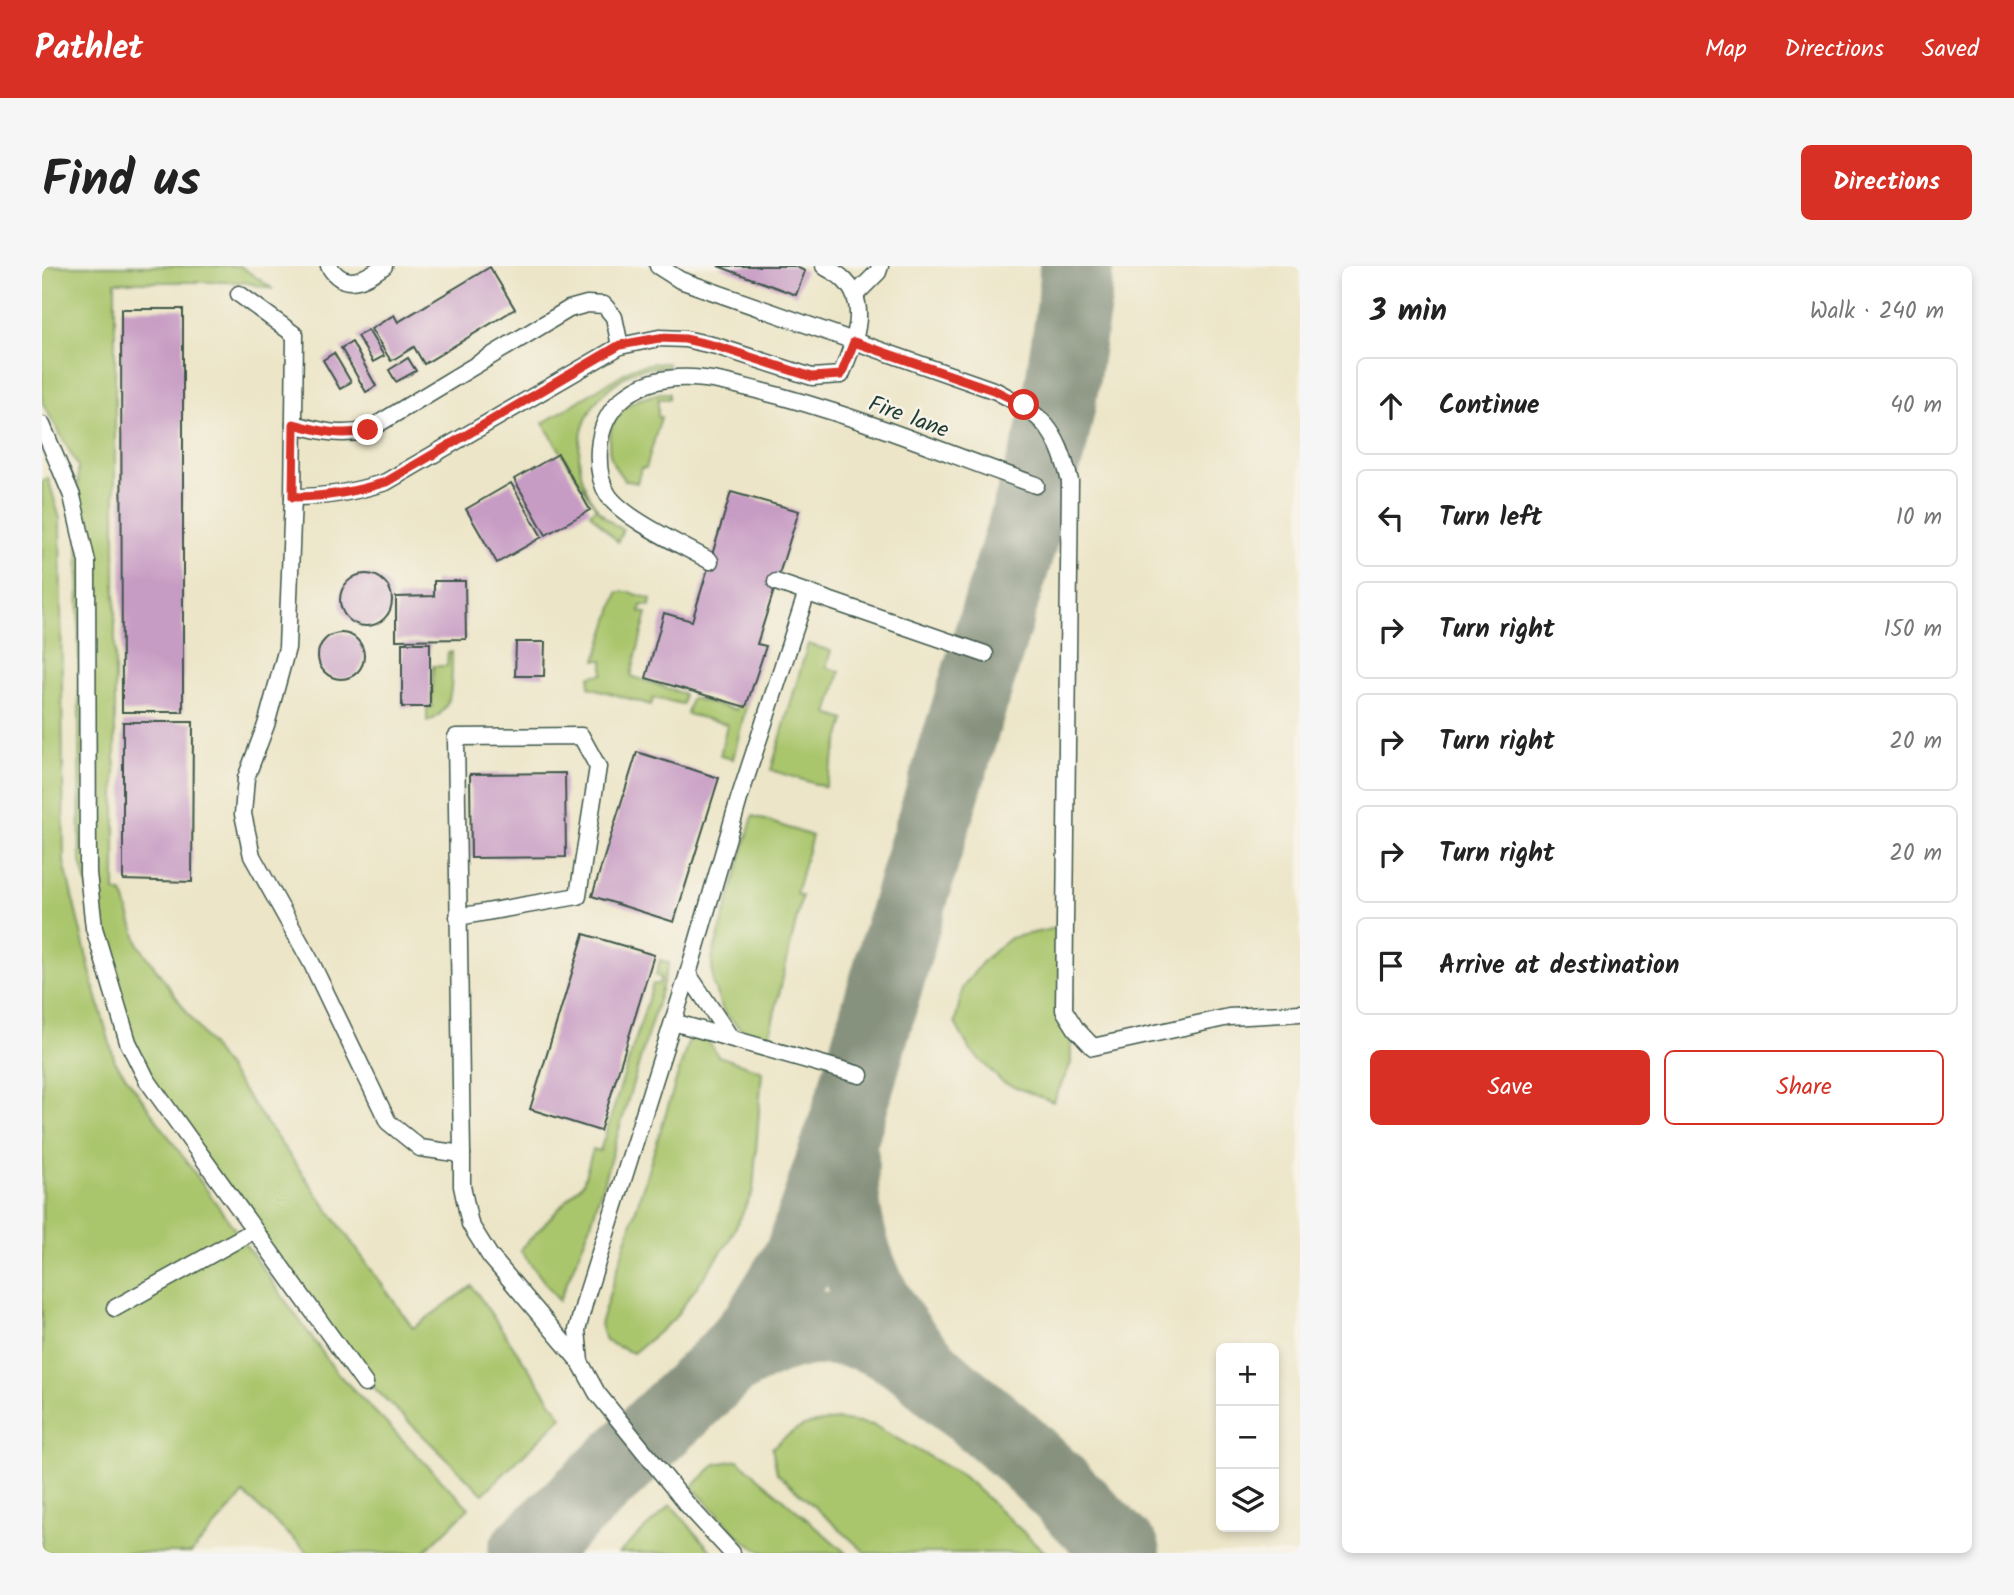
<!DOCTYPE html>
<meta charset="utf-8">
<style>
:root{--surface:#fff;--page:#f6f6f6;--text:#222;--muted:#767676;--line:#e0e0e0;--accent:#d93025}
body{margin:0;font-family:Kalam,sans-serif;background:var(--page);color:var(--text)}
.controls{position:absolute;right:21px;bottom:21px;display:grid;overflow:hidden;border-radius:10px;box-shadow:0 4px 10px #0003}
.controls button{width:63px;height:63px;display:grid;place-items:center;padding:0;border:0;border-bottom:2px solid var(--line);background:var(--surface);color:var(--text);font:35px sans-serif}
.stop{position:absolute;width:21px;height:21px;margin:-16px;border:5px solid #d93025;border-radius:50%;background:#fff}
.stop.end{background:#d93025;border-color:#fff;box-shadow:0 2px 7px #0008}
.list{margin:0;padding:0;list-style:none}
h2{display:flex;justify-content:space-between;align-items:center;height:91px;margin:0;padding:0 28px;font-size:30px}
h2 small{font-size:23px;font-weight:400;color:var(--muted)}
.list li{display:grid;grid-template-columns:46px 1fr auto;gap:21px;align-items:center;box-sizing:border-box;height:98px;margin:0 14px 14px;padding:0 14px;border:2px solid var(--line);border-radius:10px}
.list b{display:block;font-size:26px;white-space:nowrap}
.list em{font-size:23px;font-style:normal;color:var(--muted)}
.actions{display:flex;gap:14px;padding:21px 28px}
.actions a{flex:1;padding:16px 0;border:2px solid var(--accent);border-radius:10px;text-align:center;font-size:24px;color:var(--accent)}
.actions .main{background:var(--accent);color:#fff}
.icon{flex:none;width:38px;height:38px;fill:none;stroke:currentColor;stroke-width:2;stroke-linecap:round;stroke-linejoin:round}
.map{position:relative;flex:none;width:1258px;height:1287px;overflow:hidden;border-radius:10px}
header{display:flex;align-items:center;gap:42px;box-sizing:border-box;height:98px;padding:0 35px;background:var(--accent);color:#fff}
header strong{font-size:33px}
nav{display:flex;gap:38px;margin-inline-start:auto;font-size:24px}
.intro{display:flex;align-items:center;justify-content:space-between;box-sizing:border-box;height:168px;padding:0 42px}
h1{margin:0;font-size:49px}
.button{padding:18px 32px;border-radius:10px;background:var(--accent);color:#fff;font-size:24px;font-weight:700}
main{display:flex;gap:42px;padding:0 42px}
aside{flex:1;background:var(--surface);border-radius:10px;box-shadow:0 4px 10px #0003}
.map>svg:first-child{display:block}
.green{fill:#aac66d;stroke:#648250;stroke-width:2}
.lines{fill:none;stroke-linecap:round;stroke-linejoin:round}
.taxiway{stroke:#86917e;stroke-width:74}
.building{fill:#c79cc4}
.lane-casing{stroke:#3e564a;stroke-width:19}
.lane{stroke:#fff;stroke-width:16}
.route{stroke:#d93025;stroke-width:9}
.labels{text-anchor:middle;stroke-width:5;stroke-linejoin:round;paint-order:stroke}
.street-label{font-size:23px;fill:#1f3d34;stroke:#f7f3e8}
</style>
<header>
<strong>Pathlet</strong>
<nav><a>Map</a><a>Directions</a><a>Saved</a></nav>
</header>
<div class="intro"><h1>Find us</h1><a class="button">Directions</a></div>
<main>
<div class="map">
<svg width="1258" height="1287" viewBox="0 0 1258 1287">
<rect width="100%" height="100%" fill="#f7f3e8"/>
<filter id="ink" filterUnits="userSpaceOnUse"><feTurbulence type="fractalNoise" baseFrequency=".0143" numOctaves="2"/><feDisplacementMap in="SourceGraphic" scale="14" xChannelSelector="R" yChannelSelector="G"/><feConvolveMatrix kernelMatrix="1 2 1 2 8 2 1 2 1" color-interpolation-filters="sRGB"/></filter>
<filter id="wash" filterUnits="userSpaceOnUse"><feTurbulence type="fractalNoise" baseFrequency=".00686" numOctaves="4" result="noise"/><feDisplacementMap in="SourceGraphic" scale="28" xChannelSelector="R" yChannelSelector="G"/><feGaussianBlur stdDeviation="1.57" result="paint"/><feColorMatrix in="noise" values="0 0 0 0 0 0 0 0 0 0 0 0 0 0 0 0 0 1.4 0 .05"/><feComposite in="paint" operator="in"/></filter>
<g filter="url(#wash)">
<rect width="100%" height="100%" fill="#ece5c7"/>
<g class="green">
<polygon points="0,0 198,0 231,23 202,16 73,16 73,625 81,628 97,679 371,1062 430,1020 520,1151 441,1228 296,1087 92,794 38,592 36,200 0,136"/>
<path d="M612 97H626V101C617 102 608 101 599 103 589 105 579 113 571 119 522 155 527 235 581 264L576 276 548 247 554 242 501 157 592 101Z"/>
<path d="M618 127H627V133H616V151H619L604 202H599L595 217 583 214C559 189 562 155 591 136 598 132 609 130 618 127Z"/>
<polygon points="6,212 18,253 22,596 52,721 73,795 295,1107 427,1242 381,1287 267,1287 202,1228 149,1287 0,1287 0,215"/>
<polygon points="576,326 587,326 609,333 608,340 599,339 598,346 605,347 589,410 642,428 641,438 611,432 609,439 547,421 548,410 561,408 561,394 554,394"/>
<polygon points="766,378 789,385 784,401 798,406 786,448 803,454 783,521 729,504"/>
<path d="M406 386H410C409 413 415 444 385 456V442L390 441 391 400H405Z"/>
<polygon points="708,391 716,393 691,493 678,490 685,458 645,448 649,432 694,444"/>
<polygon points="711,550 770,570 754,628 760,630 727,771 703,767 682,747 671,719 670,693"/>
<polygon points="1028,659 1029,797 1011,836 960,816 928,784 913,757 921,721 942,694 968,672"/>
<polygon points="618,694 627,697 548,961 517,1035 478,984 541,917 551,883 558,885 611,718 617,718 619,711 614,710"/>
<polygon points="649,767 664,772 676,790 720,805 711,925 686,977 631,1054 591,1087 563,1075 558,1058"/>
<path d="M796 1154 831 1159 921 1210 1004 1287H824L735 1207 730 1182C755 1160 763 1157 796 1154Z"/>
<polygon points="696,1194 804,1287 723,1287 703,1276 650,1221 674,1198"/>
<polygon points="629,1239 671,1287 577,1287"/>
</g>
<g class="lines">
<g class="taxiway">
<path d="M800 892C796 968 824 1039 876 1095 901 1123 935 1146 964 1172 1005 1208 1043 1249 1082 1287"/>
<path d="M683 1098C725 1070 768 1054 818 1067 839 1072 859 1086 877 1097"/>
<polyline points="483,1287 683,1098 717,1059 759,990 805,853 882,587 1009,174 1017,137 1033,31 1034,0"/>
</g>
</g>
<g id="blocks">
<g class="building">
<polygon points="676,0 752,0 763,5 754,29"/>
<polygon points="448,1 473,43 382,98 372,81 349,95 329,63 352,49 356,56"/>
<polygon points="79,43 141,43 141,446 80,446"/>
<polygon points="326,64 342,90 331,96 315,70"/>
<polygon points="310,76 334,120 324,126 299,82"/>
<polygon points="292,87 309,116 298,123 281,94"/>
<polygon points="366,92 374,105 354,116 347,104"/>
<polygon points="516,188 548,244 504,269 472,213"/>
<polygon points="469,217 500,271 455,297 424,243"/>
<polygon points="689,226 757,245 715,378 724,380 704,441 604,412 622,347 650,355"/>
<circle cx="324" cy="334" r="26"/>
<polygon points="392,315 423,315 424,373 354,374 354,331 392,330"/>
<circle cx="299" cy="390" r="23"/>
<polygon points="474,376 503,376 502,410 473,410"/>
<rect x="360" y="377" width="28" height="64"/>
<polygon points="81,456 151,456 150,616 81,614"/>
<polygon points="595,486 677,512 632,656 550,630"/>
<polygon points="523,507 524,591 429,592 428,508"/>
<polygon points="542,668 612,689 558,865 488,843"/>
</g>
</g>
</g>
<g filter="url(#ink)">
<use href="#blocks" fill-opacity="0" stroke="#3e564a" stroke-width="2"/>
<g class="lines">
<defs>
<g id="lane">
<path d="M287 0C303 26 322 13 342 0"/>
<path d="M616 0 638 14 954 125C1002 150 1014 162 1028 215L1022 744 1034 763 1051 781 1187 751 1258 747"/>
<polyline points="197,28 253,69 251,231 245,382 224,459 204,512 201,548 210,590 269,696 346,856 378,882 420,888"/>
<polyline points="813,29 836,6 838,0"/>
<path d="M252 158C278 165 299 171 326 164L527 43 545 38 562 39 572 51 578 80"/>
<polyline points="0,159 30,230 45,296 46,607 52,662 86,776 105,814 323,1118"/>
<path d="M251 231C285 231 312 226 344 216L578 80 617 72 643 73 674 80 770 111 799 109C811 79 830 38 800 12 795 7 787 4 782 0"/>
<path d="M668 295C642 280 582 253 566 229 557 215 556 199 557 183 560 139 593 115 634 112 663 110 691 118 718 125 812 148 903 187 994 219"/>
<polyline points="734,316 943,388"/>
<polyline points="416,651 536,630 556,501 539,470 414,471 420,888 420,920 428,958 448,990 538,1096"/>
<polyline points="646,708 544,1031 535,1064 538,1096 555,1127 643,1236 690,1287"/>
<polyline points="631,756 818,809"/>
<polyline points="688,771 646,708 697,533 765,326"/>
<polyline points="73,1042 211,965"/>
</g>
</defs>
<use href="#lane" class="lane-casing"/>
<use href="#lane" class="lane"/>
</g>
</g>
<g class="lines" filter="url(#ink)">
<path class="route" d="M326 164C299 171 278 165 252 158L251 231C285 231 312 226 344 216L578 79 617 72 643 73 674 80 770 111 799 109 812 76 954 125 982 139"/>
</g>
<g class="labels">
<g class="street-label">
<text transform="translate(867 150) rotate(20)" y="8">Fire lane</text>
</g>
</g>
</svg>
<div class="controls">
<button>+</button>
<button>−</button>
<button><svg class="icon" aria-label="layers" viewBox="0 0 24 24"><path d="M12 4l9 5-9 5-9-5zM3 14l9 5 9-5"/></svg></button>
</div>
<div class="stop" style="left:982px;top:139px"></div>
<div class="stop end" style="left:326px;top:164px"></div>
</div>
<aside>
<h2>3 min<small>Walk · 240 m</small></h2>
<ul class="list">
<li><svg class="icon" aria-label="ahead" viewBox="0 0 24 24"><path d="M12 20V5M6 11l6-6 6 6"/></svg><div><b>Continue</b></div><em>40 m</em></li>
<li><svg class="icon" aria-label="left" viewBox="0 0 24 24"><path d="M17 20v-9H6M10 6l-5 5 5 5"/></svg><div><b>Turn left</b></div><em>10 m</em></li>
<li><svg class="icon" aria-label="right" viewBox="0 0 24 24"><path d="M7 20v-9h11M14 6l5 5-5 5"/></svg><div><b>Turn right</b></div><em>150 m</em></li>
<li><svg class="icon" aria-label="right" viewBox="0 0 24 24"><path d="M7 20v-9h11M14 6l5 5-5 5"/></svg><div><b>Turn right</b></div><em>20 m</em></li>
<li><svg class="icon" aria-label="right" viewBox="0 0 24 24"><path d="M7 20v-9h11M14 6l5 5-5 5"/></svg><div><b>Turn right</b></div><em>20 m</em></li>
<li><svg class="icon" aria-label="arrive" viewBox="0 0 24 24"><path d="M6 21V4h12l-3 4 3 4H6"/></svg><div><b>Arrive at destination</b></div></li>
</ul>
<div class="actions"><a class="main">Save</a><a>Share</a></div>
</aside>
</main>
